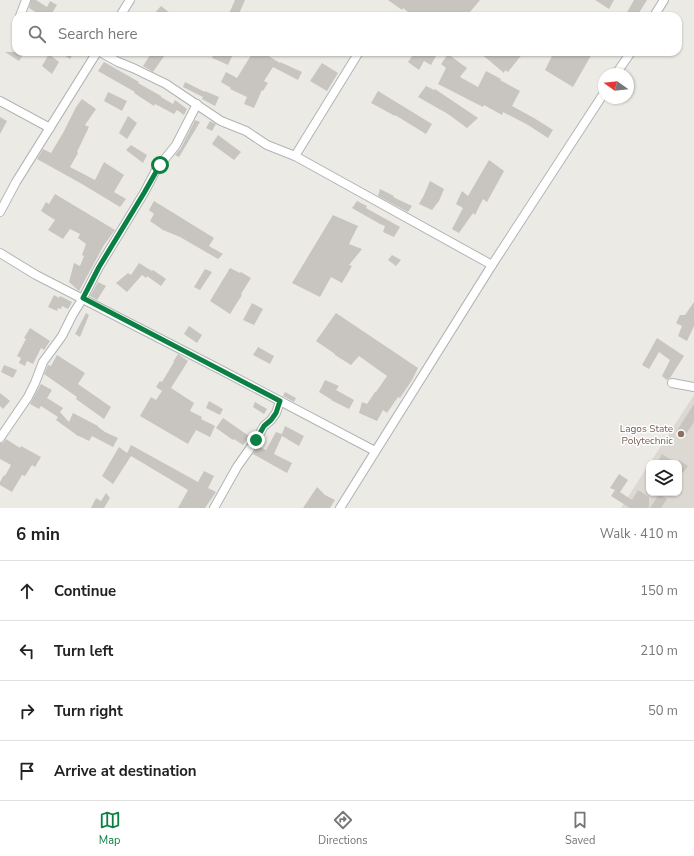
<!DOCTYPE html>
<meta charset="utf-8">
<style>
:root{--surface:#fff;--page:#f2f2f2;--text:#222;--muted:#767676;--line:#e0e0e0;--accent:#0b8043}
body{margin:0;font-family:"Nunito Sans",sans-serif;background:var(--page);color:var(--text)}
.controls{position:absolute;right:12px;bottom:12px;display:grid;overflow:hidden;border-radius:8px;box-shadow:0 1px 3px #0004}
.controls button{width:36px;height:36px;display:grid;place-items:center;padding:0;border:0;border-bottom:1px solid var(--line);background:var(--surface);color:var(--text);font:20px sans-serif}
.compass{position:absolute;left:598px;top:68px;width:36px;height:36px;border-radius:50%;background:var(--surface);box-shadow:0 1px 3px #0004;rotate:285deg}
.stop{position:absolute;width:12px;height:12px;margin:-9px;border:3px solid #0b8043;border-radius:50%;background:#fff}
.stop.end{background:#0b8043;border-color:#fff;box-shadow:0 1px 4px #0008}
.list{margin:0;padding:0;list-style:none}
h2{display:flex;justify-content:space-between;align-items:center;height:52px;margin:0;padding:0 16px;font-size:17px}
h2 small{font-size:13px;font-weight:400;color:var(--muted)}
.list li{display:grid;grid-template-columns:26px 1fr auto;gap:12px;align-items:center;box-sizing:border-box;height:60px;padding:0 16px;border-top:1px solid var(--line)}
.list b{display:block;font-size:15px;white-space:nowrap}
.list em{font-size:13px;font-style:normal;color:var(--muted)}
.icon{flex:none;width:22px;height:22px;fill:none;stroke:currentColor;stroke-width:2;stroke-linecap:round;stroke-linejoin:round}
.map{position:relative;flex:none;width:694px;height:508px;overflow:hidden}
.search{position:absolute;background:var(--surface);box-shadow:0 1px 3px #0004;left:12px;right:12px;top:12px;height:44px;display:flex;align-items:center;gap:10px;box-sizing:border-box;padding:0 14px;border-radius:12px;color:var(--muted);font-size:15px}
.sheet{height:292px;background:var(--surface)}
nav{display:flex;justify-content:space-around;align-items:center;box-sizing:border-box;height:56px;border-top:1px solid var(--line);background:var(--surface);font-size:11px;color:var(--muted)}
nav a{display:grid;justify-items:center;gap:2px}
nav .on{color:var(--accent)}
.map>svg:first-child{display:block}
.education{fill:#dcd9d2}
.building{fill:#c8c5c0}
.lines{fill:none;stroke-linecap:round;stroke-linejoin:round}
.street-casing{stroke:#b1b4b7;stroke-width:10}
.street{stroke:#fff;stroke-width:8}
.route{stroke:#0b8043;stroke-width:5}
.education-dot{fill:#8d6e63;stroke:#fff;stroke-width:1.5}
.labels{text-anchor:middle;stroke-width:3;stroke-linejoin:round;paint-order:stroke}
.education-label{font-size:10px;fill:#785e54;stroke:#fff;text-anchor:end}
</style>
<div class="map">
<svg width="694" height="508" viewBox="0 0 694 508">
<rect width="100%" height="100%" fill="#eceae4"/>
<polygon class="education" points="694,395 694,508 621,508 649,464 649,493 679,493 679,463 650,463"/>
<g class="building">
<polygon points="31,0 36,0 47,7 50,1 57,5 50,16 42,16 29,8"/>
<polygon points="235,0 245,0 238,16 228,16"/>
<polygon points="388,0 480,0 470,12 476,16 459,16 455,13 453,16 413,16 403,8 402,10"/>
<polygon points="595,0 614,0 609,9"/>
<polygon points="634,0 647,0 637,16 625,16"/>
<polygon points="161,6 174,16 152,16"/>
<polygon points="5,52 25,52 19,61"/>
<polygon points="60,52 74,52 70,59"/>
<polygon points="152,52 167,52 153,72 143,66"/>
<polygon points="214,52 234,52 228,65 217,60 212,58"/>
<polygon points="253,52 262,52 280,63 280,62 302,72 298,80 273,67 264,81 268,83 263,91 262,90 254,108 244,104 247,97 230,89 231,88 221,82 226,72 237,78"/>
<polygon points="415,52 430,52 436,56 431,65 424,61 419,70 408,62"/>
<polygon points="477,52 524,52 508,72 505,70 504,73 485,57"/>
<polygon points="554,52 593,52 573,87 545,70"/>
<polygon points="49,54 59,62 52,74 42,66"/>
<polygon points="448,54 467,68 460,77 478,87 486,71 501,79 500,80 520,91 512,106 534,118 553,130 548,138 528,125 503,112 502,115 484,105 483,107 438,84 446,68 441,64"/>
<polygon points="104,62 139,82 138,83 161,96 161,97 173,104 175,100 187,109 184,115 177,110 174,114 155,104 154,106 134,93 135,92 98,71"/>
<polygon points="322,63 338,73 327,91 310,81"/>
<polygon points="185,82 205,92 205,91 219,97 215,106 202,99 203,97 183,87"/>
<polygon points="426,86 434,90 435,89 478,118 467,128 448,114 418,97"/>
<polygon points="378,91 432,124 426,134 395,115 395,116 371,103"/>
<polygon points="108,92 127,101 122,111 104,101"/>
<polygon points="82,99 96,109 85,125 89,127 77,152 78,153 70,167 95,180 104,162 124,175 114,192 126,199 120,207 82,184 37,159 43,149 51,153 63,133 76,107"/>
<polygon points="128,116 137,123 127,139 119,133"/>
<polygon points="0,117 7,121 0,134"/>
<polygon points="195,120 200,122 179,157 175,155 181,148"/>
<polygon points="210,121 216,124 212,131 206,128"/>
<polygon points="218,135 241,152 234,160 212,144"/>
<polygon points="131,145 147,155 143,163 126,150"/>
<polygon points="489,160 504,171 487,202 483,199 475,215 473,213 459,233 452,229 463,208 456,204 462,191 468,196"/>
<polygon points="430,181 444,189 439,201 432,210 419,204 424,195"/>
<polygon points="380,189 394,196 393,197 412,206 408,212 378,196"/>
<polygon points="55,194 115,230 104,245 79,291 69,282 74,263 80,266 84,256 82,255 86,244 78,238 80,234 70,229 63,239 48,230 55,220 41,211 46,202 49,204"/>
<polygon points="154,201 214,238 209,246 223,254 218,259 180,237 163,230 150,221 154,214 149,210"/>
<polygon points="357,201 367,206 366,208 400,227 394,237 383,232 385,226 380,224 352,208"/>
<polygon points="333,215 358,226 349,244 362,249 349,265 352,266 342,283 331,277 320,297 292,283"/>
<polygon points="392,255 401,260 396,266 388,260"/>
<polygon points="139,263 152,271 153,270 166,279 161,286 147,276 146,278 142,275 127,292 116,283 128,273 131,275"/>
<polygon points="230,268 240,273 241,272 251,278 241,294 242,295 230,314 210,301"/>
<polygon points="205,269 212,272 200,290 194,287"/>
<polygon points="98,282 106,286 97,300 90,296"/>
<polygon points="54,295 59,298 60,296 72,302 68,309 62,306 61,309 58,308 57,311 48,307"/>
<polygon points="694,302 694,326 687,341 678,336 682,326 676,323 680,315 685,315"/>
<polygon points="252,303 263,309 254,325 243,320"/>
<polygon points="86,313 89,315 80,337 75,334"/>
<polygon points="336,313 418,368 412,380 400,398 398,397 387,413 383,410 377,421 359,413 362,402 367,404 375,392 376,392 387,376 359,356 351,365 335,355 335,354 316,341"/>
<polygon points="189,326 202,335 197,343 184,334"/>
<polygon points="30,328 50,341 44,350 41,348 33,364 27,361 25,366 19,363 21,358 17,356 26,339 24,338"/>
<polygon points="657,338 684,356 670,378 667,380 662,376 670,360 659,352 649,369 642,365"/>
<polygon points="258,347 274,356 270,364 253,355"/>
<polygon points="178,354 188,361 171,388 194,403 190,411 202,417 201,419 215,426 210,437 196,430 188,444 140,416 151,397 156,400 162,391 156,387 160,381 162,382 174,362 173,362"/>
<polygon points="57,355 85,373 78,384 111,407 104,419 76,399 77,397 44,374 48,365 51,366"/>
<polygon points="4,365 17,370 13,378 1,372"/>
<polygon points="325,380 339,386 336,390 354,400 349,409 331,400 332,400 319,392"/>
<polygon points="41,384 52,390 47,398 63,408 60,412 69,422 73,413 98,426 98,427 105,432 118,438 113,447 92,436 89,441 79,436 78,436 56,420 58,417 41,406 39,409 30,404"/>
<polygon points="285,392 296,398 294,402 283,396"/>
<polygon points="0,393 10,401 3,409 0,406"/>
<polygon points="209,401 223,409 220,415 206,408"/>
<polygon points="255,402 267,409 264,414 253,407"/>
<polygon points="694,404 694,422 684,437 676,432"/>
<polygon points="223,418 249,436 243,445 234,439 233,440 216,428"/>
<polygon points="285,426 304,436 299,446 282,436 274,454 292,463 287,473 253,454 258,446 266,450 276,432 282,434"/>
<polygon points="6,439 20,448 21,446 41,457 35,467 32,465 25,476 22,475 12,492 0,485 0,482 4,475 5,476 11,465 0,459 0,443 3,443"/>
<polygon points="131,445 198,482 204,471 214,476 208,488 216,492 205,508 178,508 188,490 131,456 113,484 102,476 119,447 127,453"/>
<polygon points="662,454 676,463 657,463"/>
<polygon points="679,460 688,466 683,473 679,470"/>
<polygon points="619,474 628,480 620,492 632,500 638,490 649,497 649,508 630,508 611,496 615,490 610,488"/>
<polygon points="317,487 325,495 335,500 330,508 303,508"/>
<polygon points="106,493 110,498 104,508 91,508 96,498 101,501"/>
<polygon points="659,494 667,499 661,508 650,508"/>
</g>
<g class="lines">
<defs>
<g id="street">
<polyline points="20,16 26,0"/>
<polyline points="120,16 130,0"/>
<polyline points="654,16 664,0"/>
<polyline points="100,52 118,62 133,68 166,84 221,121 246,131 267,145 295,156 492,265"/>
<polyline points="616,74 631,52"/>
<polyline points="0,101 50,128"/>
<polyline points="295,156 359,52"/>
<polyline points="0,212 16,182 97,52"/>
<polyline points="0,253 36,275 223,371 375,451"/>
<polyline points="672,383 694,387"/>
<polyline points="0,438 28,397 35,383 43,362 62,336 73,314 83,298 99,267 144,193 155,172 160,165 176,145 197,104"/>
<polyline points="214,508 237,467 256,440 264,426 271,420 276,413 280,401"/>
<polyline points="340,508 492,265 604,93"/>
</g>
</defs>
<use href="#street" class="street-casing"/>
<use href="#street" class="street"/>
</g>
<g class="lines">
<polyline class="route" points="160,165 144,193 99,267 83,298 280,401 276,413 271,420 264,426 256,440"/>
</g>
<circle class="education-dot" cx="681" cy="434" r="4"/>
<g class="labels">
<g class="education-label">
<text x="673" y="432">Lagos State<tspan x="673" dy="12">Polytechnic</tspan></text>
</g>
</g>
</svg>
<div class="controls">
<button><svg class="icon" aria-label="layers" viewBox="0 0 24 24"><path d="M12 4l9 5-9 5-9-5zM3 14l9 5 9-5"/></svg></button>
</div>
<svg class="compass" viewBox="-18 -18 36 36"><path d="M0-13l5 13h-10z" fill="#e53935"/><path d="M0 13l5-13h-10z" fill="#767676"/></svg>
<div class="stop" style="left:160px;top:165px"></div>
<div class="stop end" style="left:256px;top:440px"></div>
<div class="search"><svg class="icon" aria-label="search" viewBox="0 0 24 24"><circle cx="10" cy="10" r="6"/><path d="M15 15l6 6"/></svg>Search here</div>
</div>
<section class="sheet">
<h2>6 min<small>Walk · 410 m</small></h2>
<ul class="list">
<li><svg class="icon" aria-label="ahead" viewBox="0 0 24 24"><path d="M12 20V5M6 11l6-6 6 6"/></svg><div><b>Continue</b></div><em>150 m</em></li>
<li><svg class="icon" aria-label="left" viewBox="0 0 24 24"><path d="M17 20v-9H6M10 6l-5 5 5 5"/></svg><div><b>Turn left</b></div><em>210 m</em></li>
<li><svg class="icon" aria-label="right" viewBox="0 0 24 24"><path d="M7 20v-9h11M14 6l5 5-5 5"/></svg><div><b>Turn right</b></div><em>50 m</em></li>
<li><svg class="icon" aria-label="arrive" viewBox="0 0 24 24"><path d="M6 21V4h12l-3 4 3 4H6"/></svg><div><b>Arrive at destination</b></div></li>
</ul>
</section>
<nav>
<a class="on"><svg class="icon" aria-label="map" viewBox="0 0 24 24"><path d="M3 6l6-2 6 2 6-2v14l-6 2-6-2-6 2zM9 4v14M15 6v14"/></svg>Map</a>
<a><svg class="icon" aria-label="directions" viewBox="0 0 24 24"><path d="M12 3l9 9-9 9-9-9zM9 14v-3h6M13 9l2 2-2 2"/></svg>Directions</a>
<a><svg class="icon" aria-label="saved" viewBox="0 0 24 24"><path d="M7 4h10v16l-5-4-5 4z"/></svg>Saved</a>
</nav>
